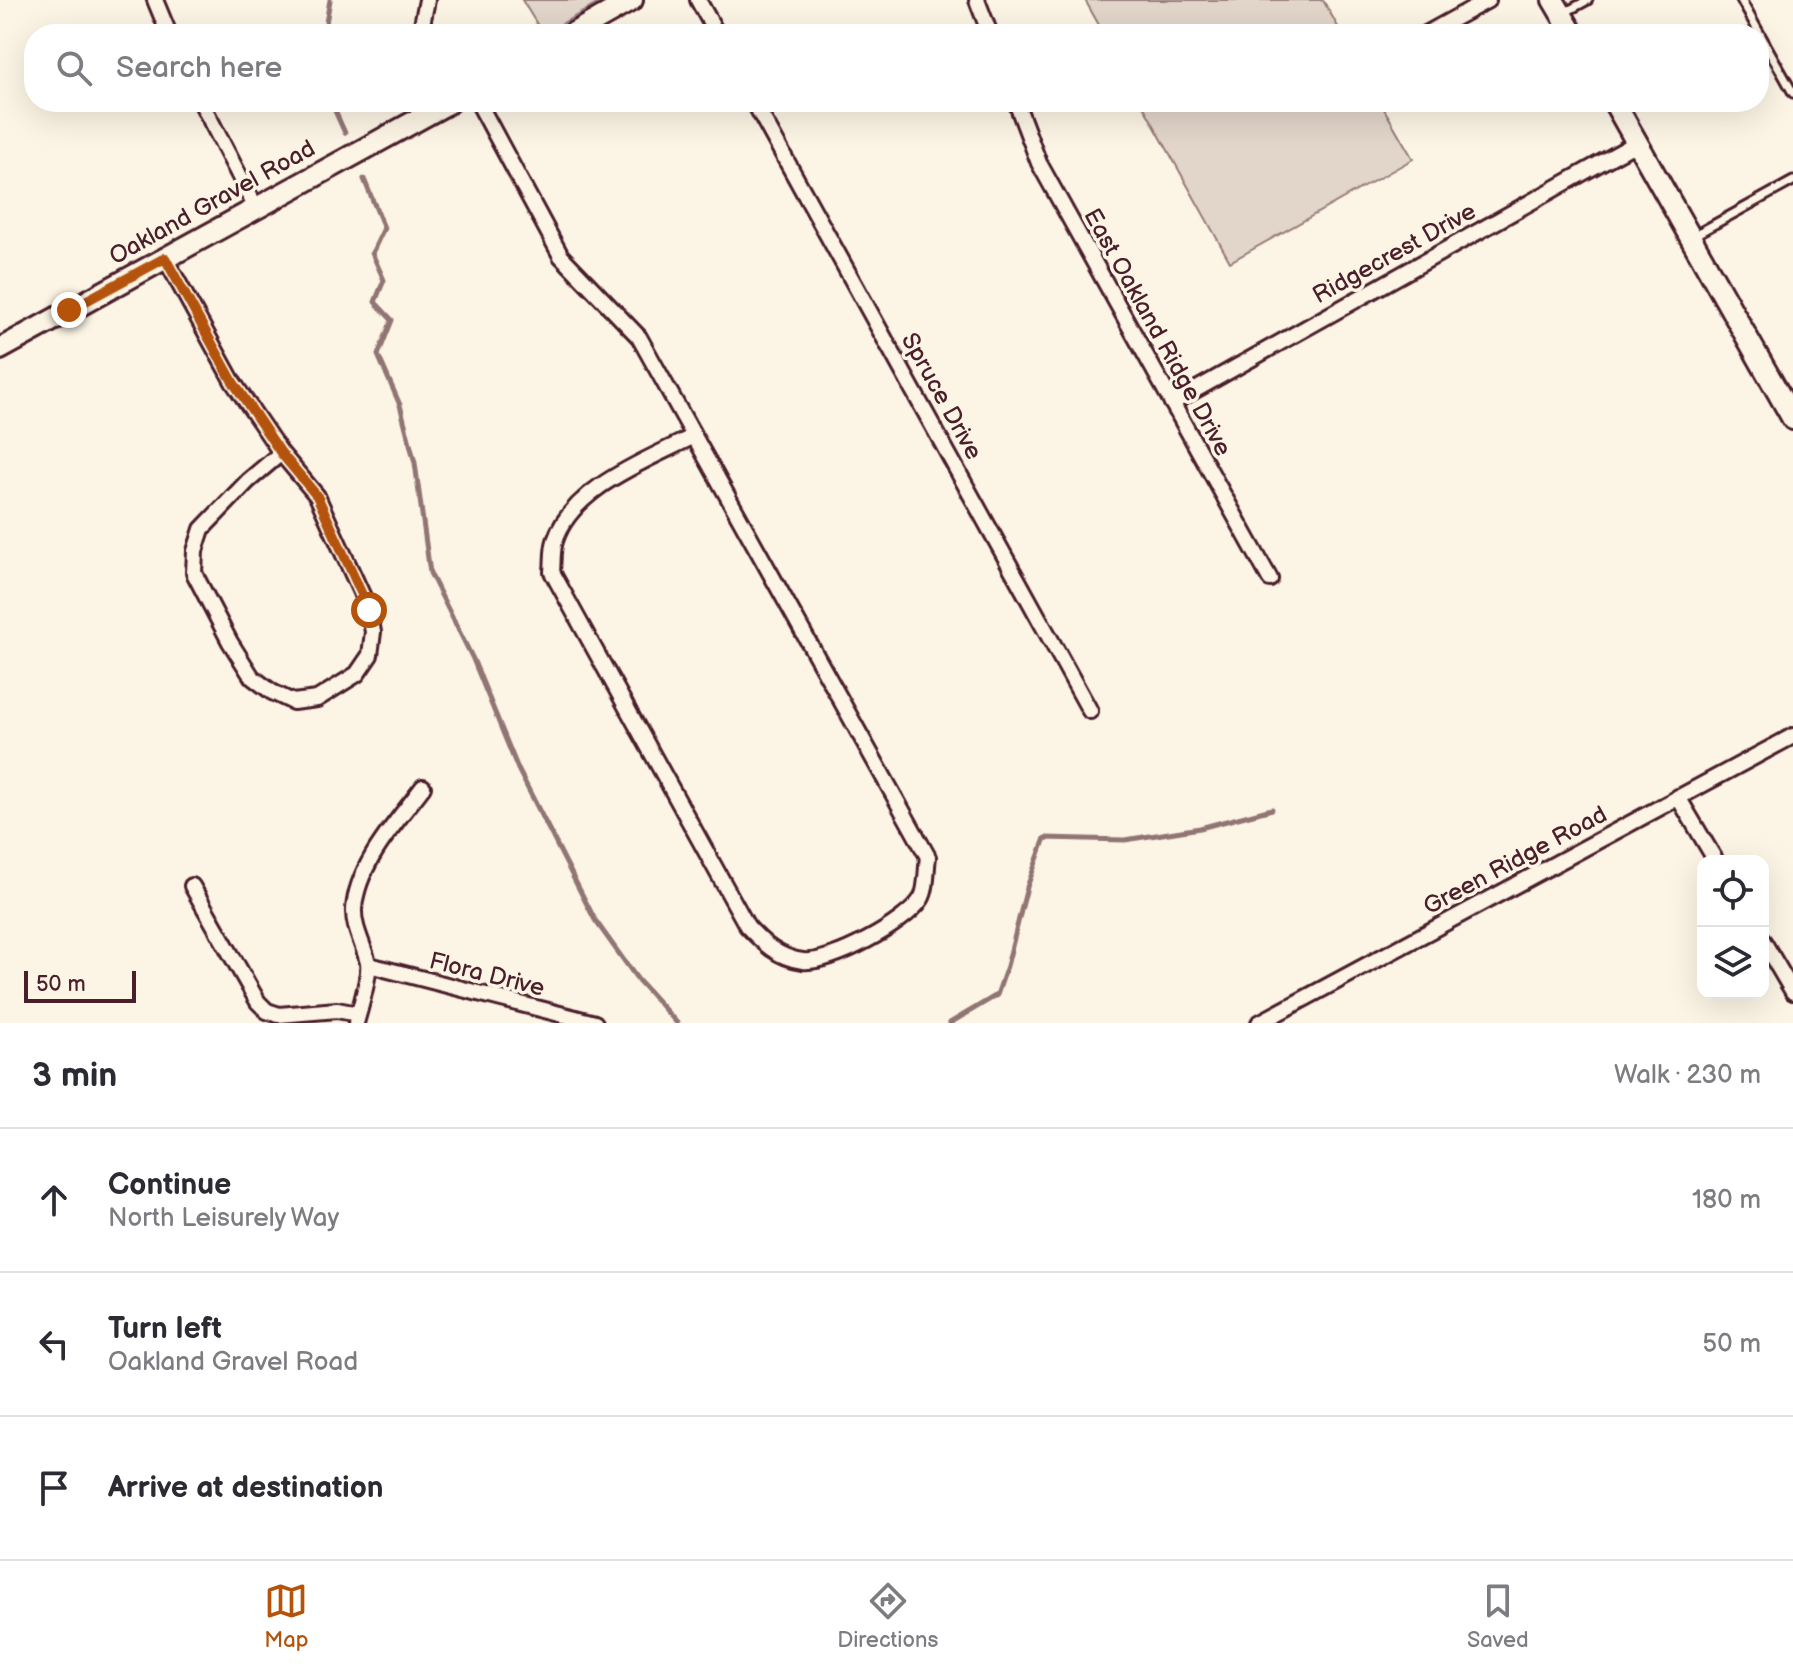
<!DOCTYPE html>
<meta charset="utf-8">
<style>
:root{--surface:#fff;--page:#f2f2f3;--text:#2b2b33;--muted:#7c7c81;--line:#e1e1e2;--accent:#b45309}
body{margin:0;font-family:"Balsamiq Sans",sans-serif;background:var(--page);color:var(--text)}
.controls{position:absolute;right:24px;bottom:24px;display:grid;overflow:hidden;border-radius:16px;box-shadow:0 8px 32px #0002}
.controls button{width:72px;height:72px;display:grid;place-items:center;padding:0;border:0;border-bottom:2px solid var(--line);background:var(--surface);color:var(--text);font:40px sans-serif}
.scale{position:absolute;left:24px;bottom:20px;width:112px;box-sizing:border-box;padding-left:8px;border:4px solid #4a1f2b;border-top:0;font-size:22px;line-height:28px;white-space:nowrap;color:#4a1f2b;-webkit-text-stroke:6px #fcf5e5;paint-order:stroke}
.stop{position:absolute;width:24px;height:24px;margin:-18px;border:6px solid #b45309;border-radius:50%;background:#fff}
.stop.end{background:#b45309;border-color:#fff;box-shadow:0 2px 8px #0008}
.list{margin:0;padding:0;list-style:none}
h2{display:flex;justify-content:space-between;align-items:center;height:104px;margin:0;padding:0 32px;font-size:34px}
h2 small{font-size:26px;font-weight:400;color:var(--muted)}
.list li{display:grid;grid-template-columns:52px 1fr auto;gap:24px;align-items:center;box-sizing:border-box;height:144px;padding:0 32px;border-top:2px solid var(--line)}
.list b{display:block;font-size:30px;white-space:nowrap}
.list p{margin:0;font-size:26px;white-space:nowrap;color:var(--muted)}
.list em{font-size:26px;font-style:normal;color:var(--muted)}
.icon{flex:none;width:44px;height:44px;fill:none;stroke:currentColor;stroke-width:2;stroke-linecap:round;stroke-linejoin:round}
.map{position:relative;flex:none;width:1793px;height:1023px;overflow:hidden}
.search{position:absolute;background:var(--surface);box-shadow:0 8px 32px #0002;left:24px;right:24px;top:24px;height:88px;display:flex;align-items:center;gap:20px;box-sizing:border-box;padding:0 28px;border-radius:32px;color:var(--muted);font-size:30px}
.sheet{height:536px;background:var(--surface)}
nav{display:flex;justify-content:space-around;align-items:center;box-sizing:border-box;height:112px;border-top:2px solid var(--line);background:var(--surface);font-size:22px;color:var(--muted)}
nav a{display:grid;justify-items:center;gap:4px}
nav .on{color:var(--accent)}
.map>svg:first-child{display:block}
.green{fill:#e2d5ca;stroke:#967a7a;stroke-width:2}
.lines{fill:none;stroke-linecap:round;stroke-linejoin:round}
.stream{stroke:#917474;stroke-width:5}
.lane-casing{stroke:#4a1f2b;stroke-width:13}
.street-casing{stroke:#4a1f2b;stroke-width:20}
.secondary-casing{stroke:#4a1f2b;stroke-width:26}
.lane{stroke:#fcf5e5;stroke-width:7}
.street{stroke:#fcf5e5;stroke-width:14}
.secondary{stroke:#fcf5e5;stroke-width:20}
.route{stroke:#b45309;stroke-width:10}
.labels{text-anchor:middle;stroke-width:7;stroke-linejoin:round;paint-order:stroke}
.street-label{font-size:24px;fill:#4a1f2b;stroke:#fcf5e5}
</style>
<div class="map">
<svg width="1793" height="1023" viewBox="0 0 1793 1023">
<rect width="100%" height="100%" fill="#fcf5e5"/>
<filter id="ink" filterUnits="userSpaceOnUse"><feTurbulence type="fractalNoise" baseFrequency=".0125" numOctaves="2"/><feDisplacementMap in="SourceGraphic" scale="16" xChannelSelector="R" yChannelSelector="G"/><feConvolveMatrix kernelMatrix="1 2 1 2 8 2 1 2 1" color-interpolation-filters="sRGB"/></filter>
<g filter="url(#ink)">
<g class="green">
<polygon points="522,0 604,0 543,34"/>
<polygon points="1085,0 1323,0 1342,34 1104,34"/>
<polygon points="1141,102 1380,102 1413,159 1230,262"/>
</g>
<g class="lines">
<g class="stream">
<polyline points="324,34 330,0"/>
<polyline points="331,102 345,133"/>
<polyline points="364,179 384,228 372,253 384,280 375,302 392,320 378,355 400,405 415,463 430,573 473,659 518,769 595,920 638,980 677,1023"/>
<polyline points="950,1023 997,995 1007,966 1027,887 1045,838 1125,840 1200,828 1272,809"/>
</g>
<defs>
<g id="lane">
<polyline points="1741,0 1793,93"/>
<polyline points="1562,14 1588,0"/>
<polyline points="1693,236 1793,181"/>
</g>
<g id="street">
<polyline points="155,0 169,34"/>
<polyline points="698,0 717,34"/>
<polyline points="977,0 990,34"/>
<polyline points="420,34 427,0"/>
<polyline points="1426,34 1488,0"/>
<polyline points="201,102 256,208"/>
<path d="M478 102 561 256 639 337 928 857C926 869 927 890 921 899 906 923 831 964 803 961 778 958 763 943 747 926L552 572C553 562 552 550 555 541 572 487 648 460 694 436"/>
<polyline points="754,102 1090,711"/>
<polyline points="1016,102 1039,163 1270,579"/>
<polyline points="165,258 233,382 281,453 317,496 369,610 373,632 370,655 357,674 317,699 293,702 272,692 252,677 230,642 194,573 195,551 202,529 248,481 281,453"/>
<polyline points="1172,403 1638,142"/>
<polyline points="1678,797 1716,861"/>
<polyline points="192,886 258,1002 267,1011 279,1015 337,1010 358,1014"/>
<polyline points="1763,941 1793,992"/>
<polyline points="369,965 595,1023"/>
<path d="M356 1023C360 1009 370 976 368 963 364 945 353 928 354 909 357 864 397 822 423 787"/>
<polyline points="1259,1023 1793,736"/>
</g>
<g id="secondary">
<polyline points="1553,0 1573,34"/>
<polyline points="572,34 632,0"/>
<polyline points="1614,102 1793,419"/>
<polyline points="0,349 450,102"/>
</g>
</defs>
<use href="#lane" class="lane-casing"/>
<use href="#street" class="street-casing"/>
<use href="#secondary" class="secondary-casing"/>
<use href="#lane" class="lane"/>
<use href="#street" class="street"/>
<use href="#secondary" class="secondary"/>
</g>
</g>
<g class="lines" filter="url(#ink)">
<polyline class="route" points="69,310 165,258 233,382 281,453 317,496 369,610"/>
</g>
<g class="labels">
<g class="street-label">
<text transform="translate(212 202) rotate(-29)" y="8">Oakland Gravel Road</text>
<text transform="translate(1394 253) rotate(-29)" y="8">Ridgecrest Drive</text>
<text transform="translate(1158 332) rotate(61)" y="8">East Oakland Ridge Drive</text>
<text transform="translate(942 396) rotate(61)" y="8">Spruce Drive</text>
<text transform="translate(1515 860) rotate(-28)" y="8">Green Ridge Road</text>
<text transform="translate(487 974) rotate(14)" y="8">Flora Drive</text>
</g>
</g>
</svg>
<div class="controls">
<button><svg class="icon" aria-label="locate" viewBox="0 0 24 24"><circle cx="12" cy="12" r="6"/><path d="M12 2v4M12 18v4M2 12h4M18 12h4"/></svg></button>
<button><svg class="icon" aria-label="layers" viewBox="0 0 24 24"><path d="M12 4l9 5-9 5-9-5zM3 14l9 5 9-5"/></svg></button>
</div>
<div class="scale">50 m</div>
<div class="stop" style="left:369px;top:610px"></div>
<div class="stop end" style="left:69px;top:310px"></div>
<div class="search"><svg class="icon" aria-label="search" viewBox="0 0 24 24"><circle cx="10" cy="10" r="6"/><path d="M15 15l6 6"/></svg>Search here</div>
</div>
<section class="sheet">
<h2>3 min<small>Walk · 230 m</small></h2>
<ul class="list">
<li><svg class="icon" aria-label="ahead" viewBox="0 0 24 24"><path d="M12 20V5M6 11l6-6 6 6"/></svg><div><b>Continue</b><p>North Leisurely Way</p></div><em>180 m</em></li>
<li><svg class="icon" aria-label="left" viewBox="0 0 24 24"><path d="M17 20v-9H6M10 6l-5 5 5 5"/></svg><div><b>Turn left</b><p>Oakland Gravel Road</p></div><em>50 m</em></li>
<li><svg class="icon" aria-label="arrive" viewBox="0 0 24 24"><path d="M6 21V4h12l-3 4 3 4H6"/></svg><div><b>Arrive at destination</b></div></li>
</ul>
</section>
<nav>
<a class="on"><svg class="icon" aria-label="map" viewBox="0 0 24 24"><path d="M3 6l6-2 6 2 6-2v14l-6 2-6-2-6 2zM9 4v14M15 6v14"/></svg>Map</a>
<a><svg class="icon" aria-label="directions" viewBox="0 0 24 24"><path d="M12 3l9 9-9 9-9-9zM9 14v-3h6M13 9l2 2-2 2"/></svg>Directions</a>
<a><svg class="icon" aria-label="saved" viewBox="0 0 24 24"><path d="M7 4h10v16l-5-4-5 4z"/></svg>Saved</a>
</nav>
